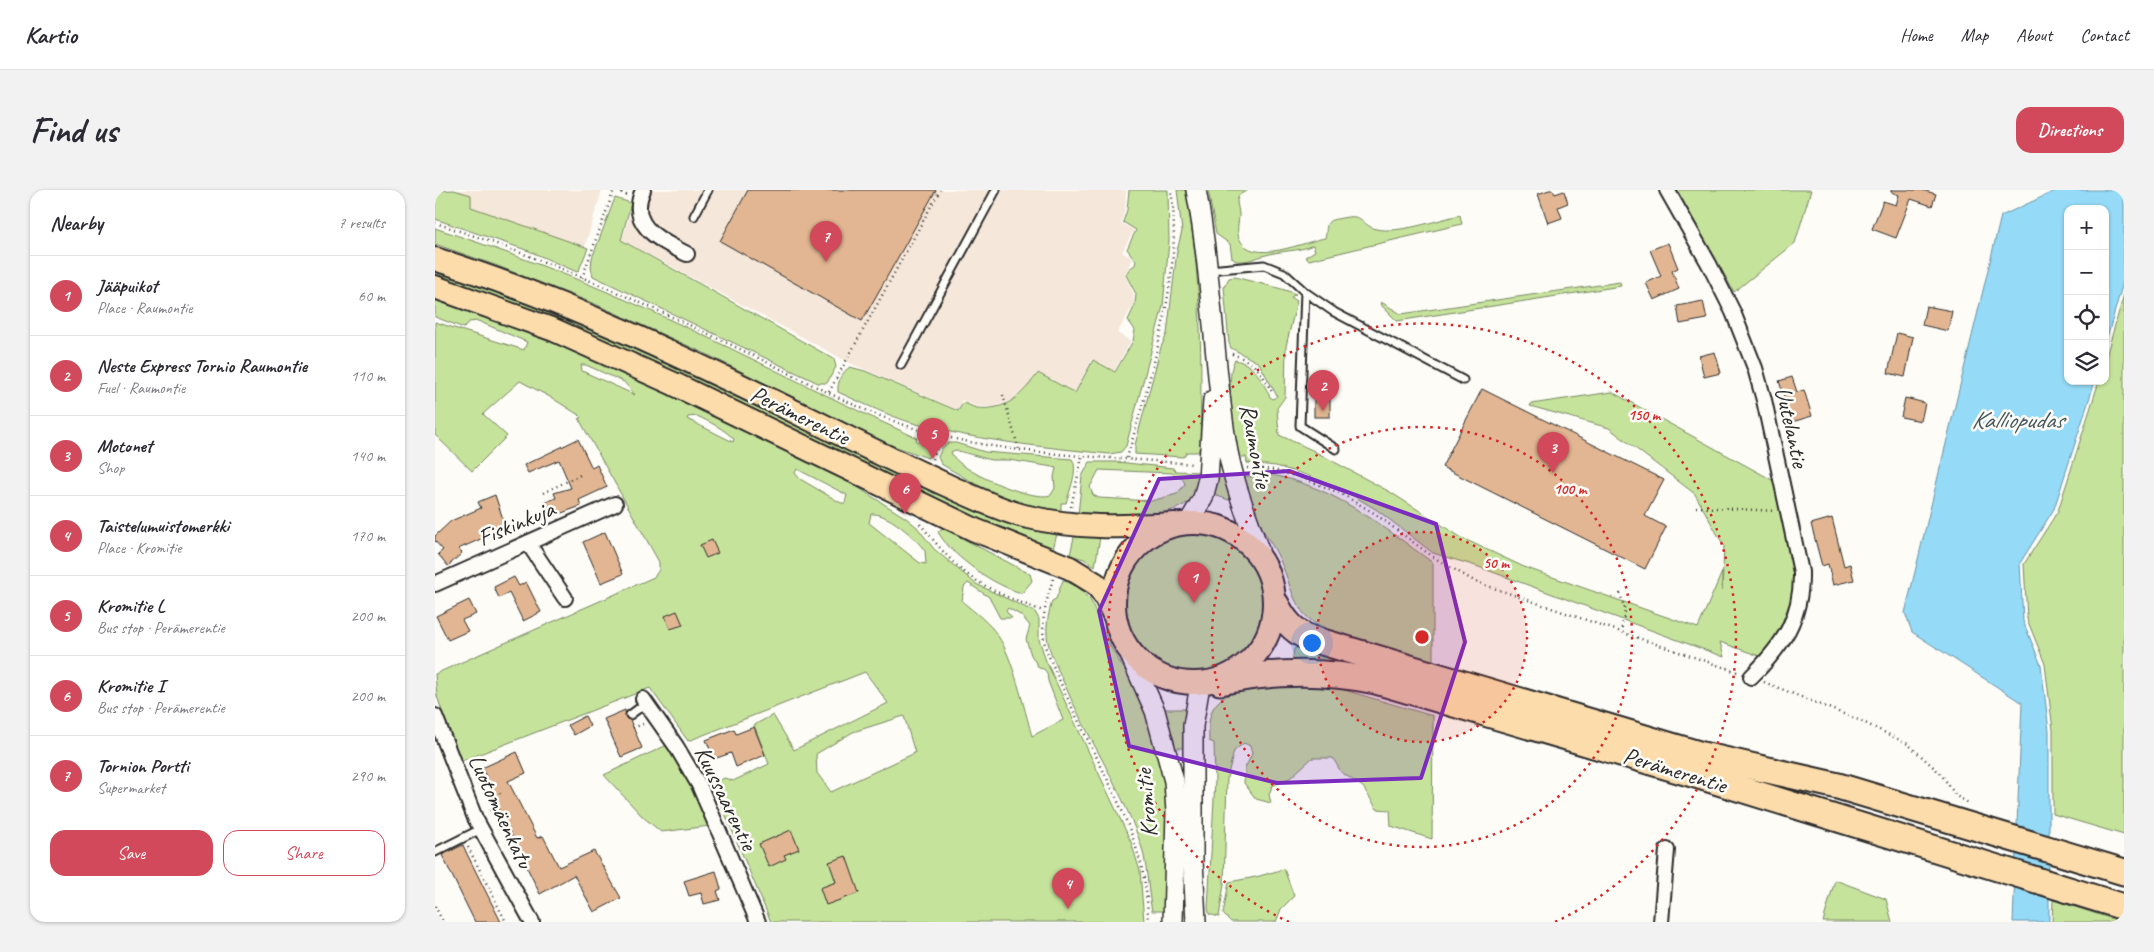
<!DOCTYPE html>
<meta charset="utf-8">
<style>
:root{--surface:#fff;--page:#f2f2f3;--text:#2b2b33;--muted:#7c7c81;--line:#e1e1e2;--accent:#d1495b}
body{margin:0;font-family:Caveat,sans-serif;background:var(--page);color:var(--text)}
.controls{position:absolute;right:15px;top:15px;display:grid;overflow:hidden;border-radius:10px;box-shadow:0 1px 4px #0004}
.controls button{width:45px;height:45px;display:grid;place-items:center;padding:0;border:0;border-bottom:1px solid var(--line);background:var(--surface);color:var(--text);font:25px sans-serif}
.you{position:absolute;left:876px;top:452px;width:18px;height:18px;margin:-12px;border:4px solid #fff;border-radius:50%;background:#1a73e8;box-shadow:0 0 0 8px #1a73e833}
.badge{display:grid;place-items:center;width:32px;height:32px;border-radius:50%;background:var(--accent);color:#fff;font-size:16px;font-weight:700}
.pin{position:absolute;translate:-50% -41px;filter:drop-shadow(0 1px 2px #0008)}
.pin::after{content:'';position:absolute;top:26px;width:18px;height:15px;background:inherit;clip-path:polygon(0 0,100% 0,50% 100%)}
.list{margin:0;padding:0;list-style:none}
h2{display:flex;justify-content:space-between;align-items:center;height:65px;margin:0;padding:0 20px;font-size:21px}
h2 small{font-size:16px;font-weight:400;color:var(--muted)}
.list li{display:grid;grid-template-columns:32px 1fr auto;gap:15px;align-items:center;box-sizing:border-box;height:80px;padding:0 20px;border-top:1px solid var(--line)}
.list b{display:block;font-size:19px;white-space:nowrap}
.list p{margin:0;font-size:16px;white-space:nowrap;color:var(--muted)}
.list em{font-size:16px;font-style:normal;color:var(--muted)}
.actions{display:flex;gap:10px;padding:15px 20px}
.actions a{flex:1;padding:11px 0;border:1px solid var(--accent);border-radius:15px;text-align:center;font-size:18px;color:var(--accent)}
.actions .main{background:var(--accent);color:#fff}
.icon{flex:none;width:28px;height:28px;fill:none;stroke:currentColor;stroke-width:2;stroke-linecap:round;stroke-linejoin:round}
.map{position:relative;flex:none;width:1689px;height:732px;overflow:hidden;border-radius:15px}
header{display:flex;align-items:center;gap:30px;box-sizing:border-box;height:70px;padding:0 25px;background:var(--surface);border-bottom:1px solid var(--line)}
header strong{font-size:24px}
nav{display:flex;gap:28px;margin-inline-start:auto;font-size:18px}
.intro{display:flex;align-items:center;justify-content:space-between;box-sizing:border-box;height:120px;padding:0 30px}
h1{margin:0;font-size:35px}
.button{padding:12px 22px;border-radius:15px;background:var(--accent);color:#fff;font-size:18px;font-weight:700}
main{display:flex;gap:30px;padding:0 30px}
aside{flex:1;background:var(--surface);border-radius:15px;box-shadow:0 1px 4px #0004}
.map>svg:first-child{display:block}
.built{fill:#f5e7d9}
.green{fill:#c6e39b;stroke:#788763;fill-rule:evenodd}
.water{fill:#95daf7;stroke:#6b94a5}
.building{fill:#e2b692;stroke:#2b2b2b}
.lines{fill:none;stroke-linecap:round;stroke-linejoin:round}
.service-casing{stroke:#2b2b2b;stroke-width:11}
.minor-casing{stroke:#2b2b2b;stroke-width:18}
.secondary-casing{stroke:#2b2b2b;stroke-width:22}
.trunk-casing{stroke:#2b2b2b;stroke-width:26}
.motorway-casing{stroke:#2b2b2b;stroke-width:29}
.path{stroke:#2b2b2b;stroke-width:2.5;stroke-dasharray:1 4;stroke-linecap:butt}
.service{stroke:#fdfcf7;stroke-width:7}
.minor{stroke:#fdfcf7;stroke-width:14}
.secondary{stroke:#fdfcf7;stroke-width:19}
.trunk{stroke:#fddcac;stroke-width:22}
.motorway{stroke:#fddcac;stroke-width:25}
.marked{fill:#7b2cbf;fill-opacity:0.2;stroke:#7b2cbf;stroke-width:4;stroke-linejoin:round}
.ring{fill:none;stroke:#d62828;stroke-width:2.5;stroke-dasharray:2.5 5}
.labels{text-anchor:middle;stroke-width:5;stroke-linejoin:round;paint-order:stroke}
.street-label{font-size:24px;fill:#2b2b2b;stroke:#fdfcf7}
.water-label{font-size:25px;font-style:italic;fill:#46575e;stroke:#fdfcf7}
.centre{fill:#d62828;stroke:#fdfcf7;stroke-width:2.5}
.ring-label{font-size:15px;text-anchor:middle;font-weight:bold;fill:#d62828;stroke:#fdfcf7;stroke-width:5;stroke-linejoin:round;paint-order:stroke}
</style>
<header>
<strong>Kartio</strong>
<nav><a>Home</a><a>Map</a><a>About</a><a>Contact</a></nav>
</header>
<div class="intro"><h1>Find us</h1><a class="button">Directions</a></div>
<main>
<aside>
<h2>Nearby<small>7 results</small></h2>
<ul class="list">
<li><span class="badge">1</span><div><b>Jääpuikot</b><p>Place · Raumontie</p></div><em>60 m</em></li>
<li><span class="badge">2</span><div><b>Neste Express Tornio Raumontie</b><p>Fuel · Raumontie</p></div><em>110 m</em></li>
<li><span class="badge">3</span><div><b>Motonet</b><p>Shop</p></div><em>140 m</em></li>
<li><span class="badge">4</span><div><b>Taistelumuistomerkki</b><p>Place · Kromitie</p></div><em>170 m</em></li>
<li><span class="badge">5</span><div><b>Kromitie L</b><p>Bus stop · Perämerentie</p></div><em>200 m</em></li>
<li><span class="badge">6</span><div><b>Kromitie I</b><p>Bus stop · Perämerentie</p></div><em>200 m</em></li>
<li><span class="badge">7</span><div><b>Tornion Portti</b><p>Supermarket</p></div><em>290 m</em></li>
</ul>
<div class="actions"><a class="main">Save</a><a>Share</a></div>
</aside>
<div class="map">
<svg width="1689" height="732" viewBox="0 0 1689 732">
<rect width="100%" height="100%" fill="#fdfcf7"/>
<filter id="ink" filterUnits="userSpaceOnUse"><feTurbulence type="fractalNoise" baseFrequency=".02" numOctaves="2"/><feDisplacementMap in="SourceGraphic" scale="10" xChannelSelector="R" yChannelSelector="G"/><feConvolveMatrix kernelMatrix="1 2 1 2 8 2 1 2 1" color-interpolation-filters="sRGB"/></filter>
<g filter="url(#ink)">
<g class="built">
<polygon points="0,0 167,0 149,59 0,16"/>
<polygon points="203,0 691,0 690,19 686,33 699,40 687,62 697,68 690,85 699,105 699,114 682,143 696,151 679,181 657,169 640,202 602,182 595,194 577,210 558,217 540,216 527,210 523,220 415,173 187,50"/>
</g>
<g class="green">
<polygon points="19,0 36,5 36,17 153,58 144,80 142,82 94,61 0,29 0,1"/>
<path d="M694 0H733L734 51 728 116 691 256 686 262 674 264C609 257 545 251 481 234 454 226 429 214 403 202 402 192 407 182 415 177L430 181 523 221 528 213C533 214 537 217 542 218 572 221 587 205 603 183L640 203 658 170 680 182 698 151 700 140 693 130 700 115 701 104 691 85 694 79 700 75 701 71 692 59 701 40 688 32 692 20Z"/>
<path d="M742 0H750C767 85 767 171 765 257L763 262H752L748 267 700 264V255L726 157 732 144 742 61 747 41Z"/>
<path d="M773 0H813L804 5 802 10C802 15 804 20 804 25 804 32 801 40 804 48 816 77 871 51 890 48 892 43 890 34 895 31 898 29 903 29 907 28 930 23 924 34 941 39 964 44 1002 30 1025 25L1027 34 874 70 870 67 880 61 878 55C863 62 847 60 831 65 820 68 813 72 801 71L797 68 795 54 781 44Z"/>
<polygon points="1242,0 1376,0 1360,53 1299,102"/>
<polygon points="180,8 196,13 186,50 399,169 401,177 392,193 383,193 158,86 156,78 157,68"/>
<path d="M0 38C60 58 119 79 177 104 281 148 379 202 482 248L481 251 486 252 489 250 498 254 493 268 450 253 269 163 160 114 60 75 0 54Z"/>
<polygon points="0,78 131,125 610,341 622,344 618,359 584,347 0,87"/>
<path d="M800 87C821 93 841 96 861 104L856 107 862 111 851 156 850 207 842 218 844 245 877 260 955 302 1027 348 1089 377 1263 438 1287 382V401L1289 356 1260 304 1174 238 1095 216 1096 214 1177 202 1339 291 1358 381 1359 401 1340 451 1327 467 1285 452 1289 467 1041 376 998 363 942 320 907 299 871 285 841 276 812 273 811 267H804C800 248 789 185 800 170 820 174 827 190 835 207L838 209 842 206 824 173 796 158 794 153 789 97 794 88Z"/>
<polygon points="1185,92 1186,96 962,131 947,116 946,112 966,124"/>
<polygon points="1689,104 1689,645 1618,624 1618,540 1610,474 1592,429 1589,374 1623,321 1664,191 1670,191 1670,170"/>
<path d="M0 107 115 150 235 204 408 288 471 328 482 337 499 359 541 394 600 422 604 429V449L611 471 696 652 705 681 709 732H336L277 593 290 588 298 591 334 574 319 535 338 525 359 560 453 513 430 482 253 551 215 498 24 572 2 506 0 484 219 387 224 380V372L144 229 147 227 117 208 85 191 48 224 72 246 37 281 0 245V132L89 160 92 152 43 131 34 132 29 138 0 127ZM146 175H151L189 192 200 205 147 181ZM262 226C275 232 289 239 299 249L298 252 252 229 253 227ZM362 279 412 305 410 313H406L365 289 360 283ZM436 324C452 322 481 348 490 361L491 374 485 373 434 333ZM533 393 554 407 565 428H577L571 421 573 418 587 426 595 436 591 449 596 465 604 478 609 479 612 483 613 491 628 530 597 546C589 518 578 468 563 446 554 432 539 422 527 411L529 397ZM469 526 480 563 396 602 382 583 381 564 418 542Z"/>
<path d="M513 253H521L550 262 637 269C644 279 634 302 631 313H626V323L589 315 556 303 506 274 503 267 507 258ZM520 260 556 270H574L618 277 621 278 619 287 620 298 616 305C597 312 520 280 516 262Z"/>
<path d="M655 272H682L738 278 740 281 767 282C764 291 763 305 755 311 727 332 676 325 643 325L647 286ZM664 280 737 283 748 289 750 294 742 304 716 311 664 308 658 305 655 297Z"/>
<path d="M832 284C897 295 946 335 998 373V473L896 442C857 425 860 404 845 370 839 356 829 344 823 330 817 316 813 301 808 286L828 287Z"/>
<polygon points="780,285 789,285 797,311 779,305"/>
<path d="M506 339H510L595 384 597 391 587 403C561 397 516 366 503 342Z"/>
<circle cx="760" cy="413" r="69"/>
<polygon points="639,347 665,347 660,376 649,369 635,365"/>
<path d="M628 390 643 397 656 411 675 456 702 500 716 533 725 566 733 611 729 721H717C712 697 713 673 704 649 684 594 651 545 628 491 622 476 613 461 612 445 611 433 614 422 617 411L621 409Z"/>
<polygon points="862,457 876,462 964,482 857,472 859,459"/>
<path d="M839 494H872L906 499 998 526 997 649 956 636 955 620 942 619 928 597 906 582 898 568H877L855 588 837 596 834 605 836 613 821 609 809 593 810 578 817 564 815 556 809 553 799 561 792 588 789 694 784 727 774 724 773 718 780 591 779 553 774 551C774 543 773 534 775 527 781 499 817 498 839 494Z"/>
<polygon points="727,519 751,519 749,530 748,558 739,558"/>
<polygon points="232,555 258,596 275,636 226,642 207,626 169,585"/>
<polygon points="849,679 859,706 846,719 841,732 796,732 788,724 794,692 821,687"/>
<polygon points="1400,690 1451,709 1457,732 1388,732"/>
<polygon points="1618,710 1687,732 1617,732"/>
</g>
<polygon class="water" points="1622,0 1689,0 1689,89 1670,155 1670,19 1633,19 1633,191 1660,191 1619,319 1585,373 1588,431 1606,475 1614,541 1614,732 1578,732 1587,513 1477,442 1470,423 1566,26"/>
<g class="building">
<polygon points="313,0 501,0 427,131 285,51"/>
<polygon points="1114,0 1118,0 1120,4 1129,1 1133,13 1123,17 1127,28 1113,33 1103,4"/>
<polygon points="1456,0 1487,0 1501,4 1497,16 1476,9 1461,48 1437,39 1448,11 1461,15 1464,5 1456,2"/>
<polygon points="1233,53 1243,78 1237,81 1244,99 1219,110 1211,93 1226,86 1215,60"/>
<polygon points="1268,111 1272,129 1245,134 1242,116"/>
<polygon points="1491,116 1517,121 1513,141 1487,135"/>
<polygon points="1462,143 1478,147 1470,187 1453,183"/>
<polygon points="1280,162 1286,183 1269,187 1264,166"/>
<polygon points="1357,187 1362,202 1369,200 1377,226 1357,232 1344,191"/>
<polygon points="1047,199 1229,290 1210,326 1231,337 1210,379 1007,277"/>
<rect x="879" y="208" width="16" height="19"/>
<polygon points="1470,208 1490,213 1486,231 1466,227"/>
<polygon points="143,249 157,278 162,275 172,297 144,310 146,316 113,328 108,313 121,308 119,303 136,298 124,270 93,283 89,275"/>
<polygon points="60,305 71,338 23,359 27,363 13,376 3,364 8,360 0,351 0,346 16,331 46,318 43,312"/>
<polygon points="1397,328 1409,376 1415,374 1419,390 1398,395 1393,374 1387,376 1376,334"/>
<polygon points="170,342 188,384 166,393 148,352"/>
<polygon points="277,350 283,363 271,368 265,355"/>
<polygon points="79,387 84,396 91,392 106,422 88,431 74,403 64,408 59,397"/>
<polygon points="34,410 41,424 27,430 33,441 13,450 1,426"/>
<polygon points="242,421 248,435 235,439 230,426"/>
<polygon points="190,520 191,528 195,530 207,558 186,567 169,529"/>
<polygon points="150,526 155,536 139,545 133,535"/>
<polygon points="319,537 330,565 301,577 296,563 279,569 271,550 299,539 301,544"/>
<polygon points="82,562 91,583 73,591 102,648 108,646 124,677 159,661 186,708 159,722 139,685 105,704 60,612 62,611 47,578"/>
<polygon points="356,640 364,659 349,665 351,669 334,677 324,654"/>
<polygon points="28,655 32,664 66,732 40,732 32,716 7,665"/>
<polygon points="411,666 424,703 391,715 385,698 401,692 394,672"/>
<polygon points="281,681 286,699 282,701 285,710 269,714 266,703 254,706 249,691"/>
</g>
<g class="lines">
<defs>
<g id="service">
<polyline points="259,26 273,0"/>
<polyline points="774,80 829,75 849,83 870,102 899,122 1028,190"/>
<polyline points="870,102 865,236 901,259"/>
<polyline points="466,175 561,0"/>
<polyline points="195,525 211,513"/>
<polyline points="0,662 46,639"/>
</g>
<g id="minor">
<path d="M208 0C192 36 225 50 252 64"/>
<path d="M1232 0 1274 74 1298 122 1320 178 1329 210 1366 382C1367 428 1348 455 1316 487"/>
<polyline points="93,353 130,408"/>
<polyline points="0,394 180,314"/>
<polyline points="208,509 241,556 264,595 323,732"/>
<polyline points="0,526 40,628 97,732"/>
<polyline points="1226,732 1232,660"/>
</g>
<g id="secondary">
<path d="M761 0C777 83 778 167 791 251 797 289 811 324 824 360"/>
<polyline points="754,332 768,308 773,289 778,210"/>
<polyline points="696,467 720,521 739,591 741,622 738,732"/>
<polyline points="761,732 758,670 758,536 765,495"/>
</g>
<g id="trunk">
<path d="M0 69C134 111 256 171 381 232 427 255 472 277 518 298 541 308 565 320 589 326 643 339 685 337 740 334"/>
<polyline points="0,97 119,140 239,194 540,340 635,378 661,394 670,406 678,423"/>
<circle cx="759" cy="413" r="80"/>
</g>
<g id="motorway">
<path d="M841 414C849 430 858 441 874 448L1267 565 1403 596 1689 682"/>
<path d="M785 492C836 481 889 480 941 491L1264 586 1689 717"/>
</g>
</defs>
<use href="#service" class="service-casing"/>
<use href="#minor" class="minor-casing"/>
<use href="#secondary" class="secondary-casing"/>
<use href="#trunk" class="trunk-casing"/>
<use href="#motorway" class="motorway-casing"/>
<g class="path">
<polyline points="182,0 193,6"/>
<path d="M0 33C108 67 211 114 313 163 368 189 423 221 482 239 571 266 666 266 758 274"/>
<polyline points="147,88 179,0"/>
<path d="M797 164C820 172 826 181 837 202"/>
<polyline points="394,202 505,0"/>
<polyline points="568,205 584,260"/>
<path d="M692 268C715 189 749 82 736 0"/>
<polyline points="498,269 506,246"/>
<polyline points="812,278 839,280 870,289 905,303 939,323 998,367 1041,392 1305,483"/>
<polyline points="108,303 145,285"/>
<polyline points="636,317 647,267"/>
<polyline points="1261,317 1340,321"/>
<path d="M485 334C496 347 507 361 519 373 542 396 578 410 608 421"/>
<path d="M618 389C611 413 604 434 611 459 626 496 643 531 661 566 688 621 713 669 713 732"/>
<polyline points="1185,403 1190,421 1186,442"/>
<polyline points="1329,492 1426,531 1473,554 1506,584 1521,606 1535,614"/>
<polyline points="198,538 208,534"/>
<polyline points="55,621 66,601"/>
<polyline points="33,657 71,732"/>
<polyline points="0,716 8,732"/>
</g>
<use href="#service" class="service"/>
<use href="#minor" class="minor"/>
<use href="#secondary" class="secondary"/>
<use href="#trunk" class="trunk"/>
<use href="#motorway" class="motorway"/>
</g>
</g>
<path class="marked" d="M854 281 1001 334 1030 452 986 588 842 593 694 556 664 421 724 289Z"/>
<circle cx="987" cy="447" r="105" fill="#d62828" fill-opacity=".12"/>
<g class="ring">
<circle cx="987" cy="447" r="105"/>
<circle cx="987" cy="447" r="210"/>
<path d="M854 732A314 314 0 1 1 1120 732"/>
</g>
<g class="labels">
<g class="street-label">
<text transform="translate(365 225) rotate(26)" y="8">Perämerentie</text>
<text transform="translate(1357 237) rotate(77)" y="8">Uutelantie</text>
<text transform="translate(821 256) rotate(79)" y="8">Raumontie</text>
<text transform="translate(81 333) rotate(-23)" y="8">Fiskinkuja</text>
<text transform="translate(1240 580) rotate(17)" y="8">Perämerentie</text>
<text transform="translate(291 608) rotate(64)" y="8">Kuussaarentie</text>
<text transform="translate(711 613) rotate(-95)" y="8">Kromitie</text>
<text transform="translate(66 621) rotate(65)" y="8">Luotomäenkatu</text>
</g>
<g class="water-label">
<text x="1582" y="238">Kalliopudas</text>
</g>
</g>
<circle cx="987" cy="447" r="8" class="centre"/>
<g class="ring-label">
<text x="1209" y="230">150 m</text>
<text x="1135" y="304">100 m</text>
<text x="1061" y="378">50 m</text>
</g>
</svg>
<div class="controls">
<button>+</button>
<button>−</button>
<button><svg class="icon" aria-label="locate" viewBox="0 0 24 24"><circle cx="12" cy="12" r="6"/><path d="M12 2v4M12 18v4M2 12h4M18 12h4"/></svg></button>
<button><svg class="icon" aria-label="layers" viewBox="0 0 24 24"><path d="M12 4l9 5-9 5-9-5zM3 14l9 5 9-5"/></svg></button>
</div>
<div class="you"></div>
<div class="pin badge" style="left:759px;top:413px">1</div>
<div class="pin badge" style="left:888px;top:221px">2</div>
<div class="pin badge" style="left:1118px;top:283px">3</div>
<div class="pin badge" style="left:633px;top:719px">4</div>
<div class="pin badge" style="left:498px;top:269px">5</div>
<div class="pin badge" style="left:470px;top:324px">6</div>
<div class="pin badge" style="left:391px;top:72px">7</div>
</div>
</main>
